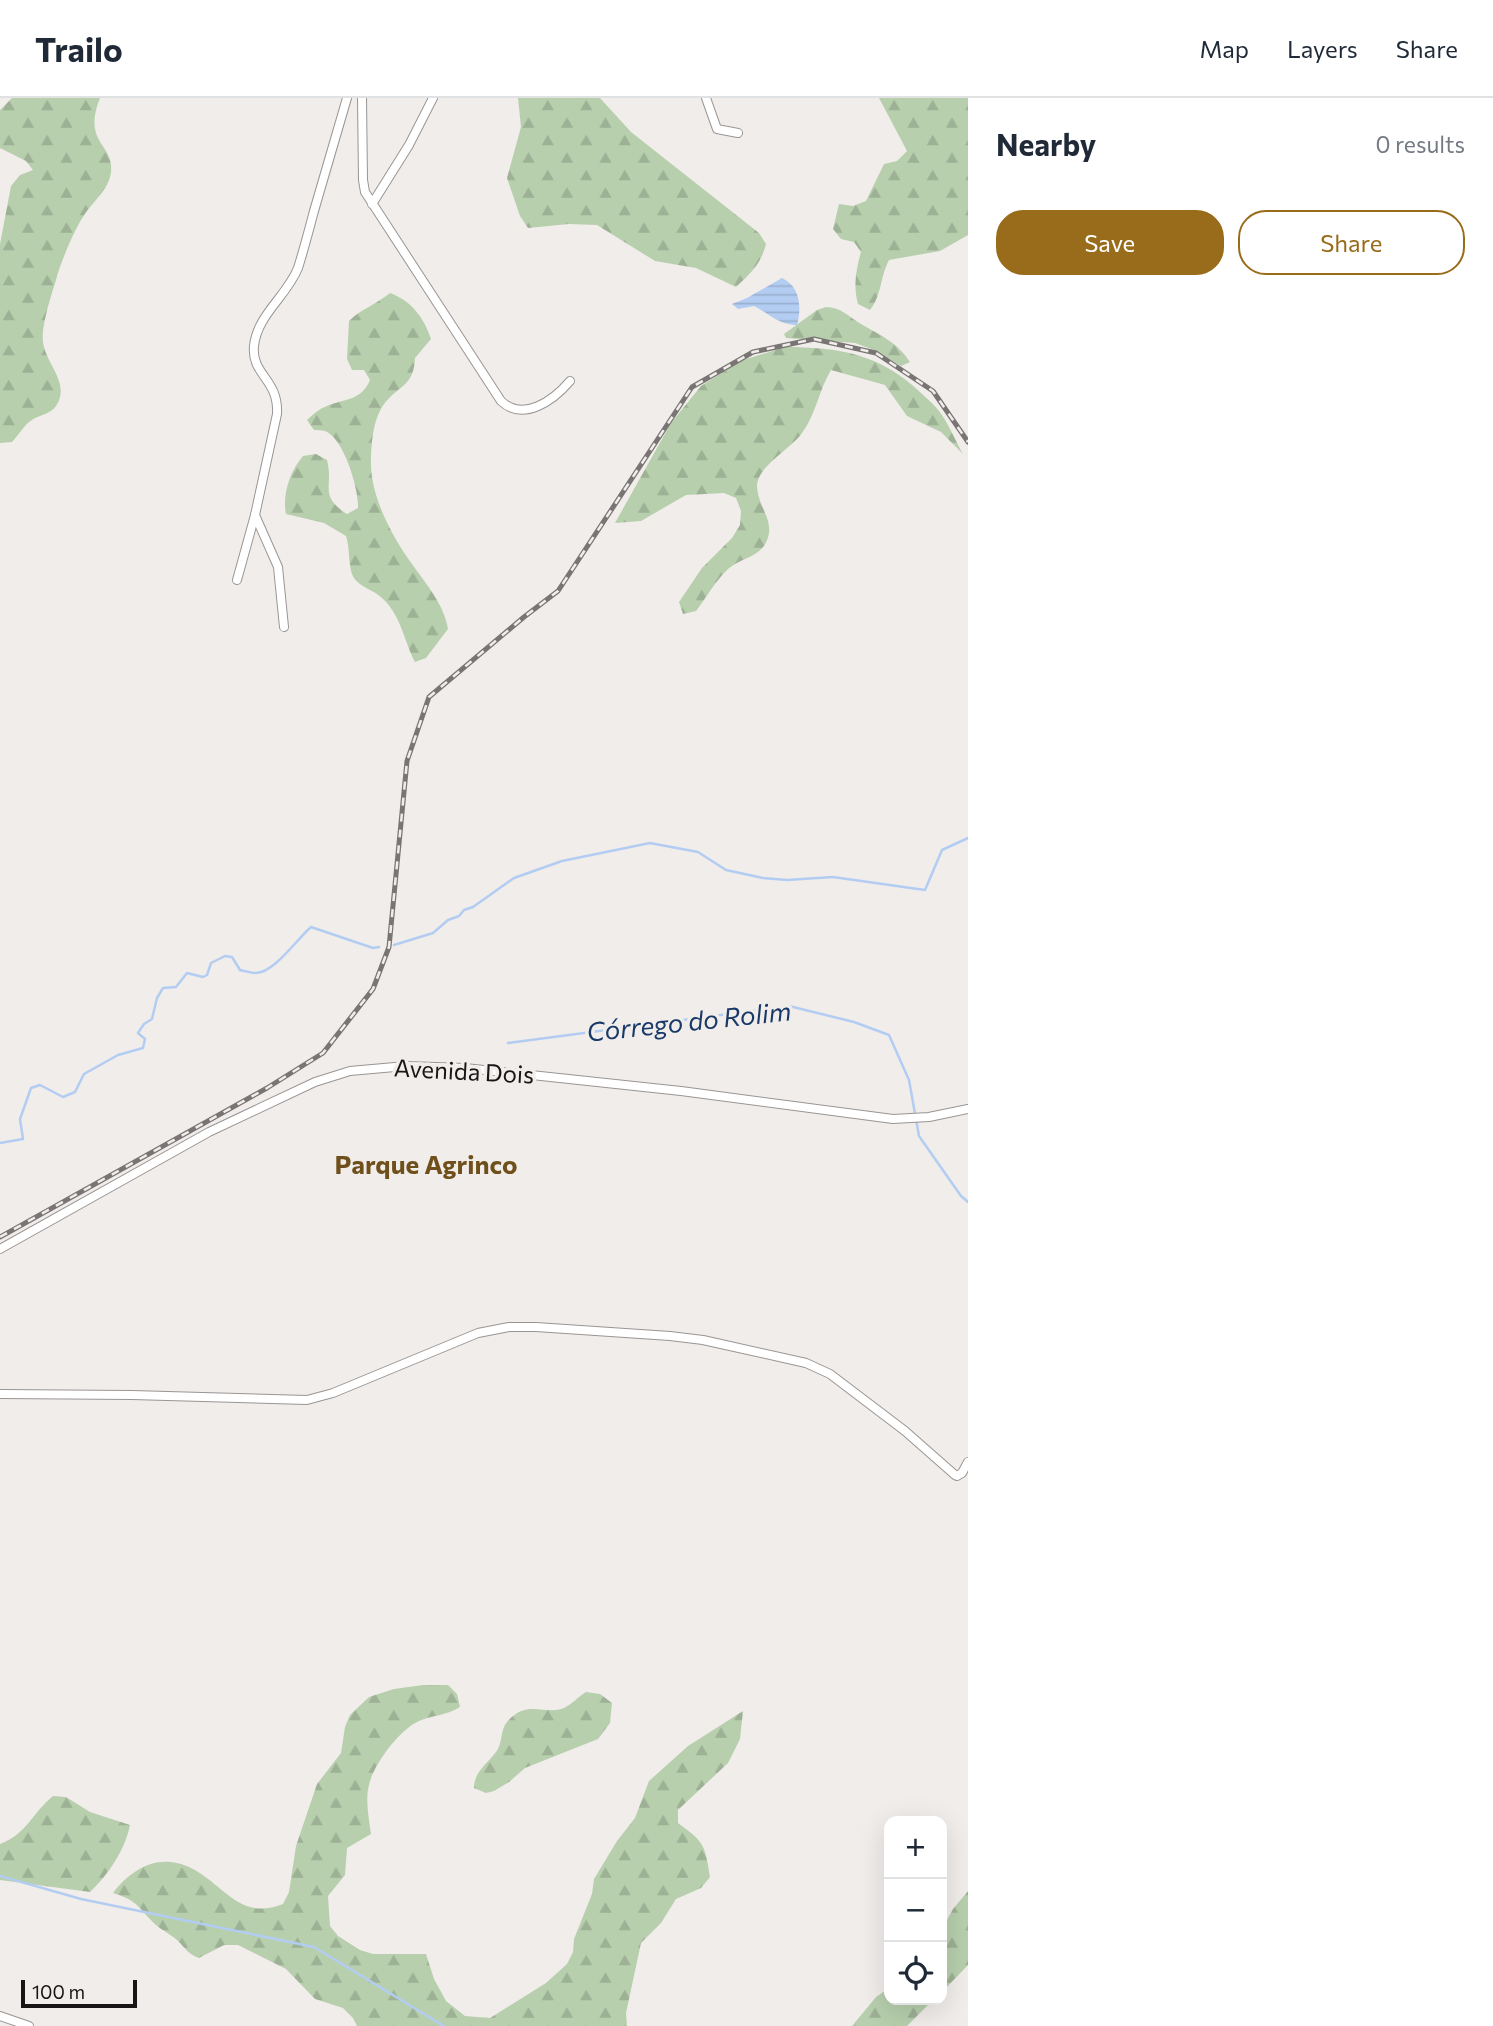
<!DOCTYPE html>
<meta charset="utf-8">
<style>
:root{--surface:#fff;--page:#f6f6f7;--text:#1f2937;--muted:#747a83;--line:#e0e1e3;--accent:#986c1a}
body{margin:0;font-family:Commissioner,sans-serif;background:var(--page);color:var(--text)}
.controls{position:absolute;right:21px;bottom:21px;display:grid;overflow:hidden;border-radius:14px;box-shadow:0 7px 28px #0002}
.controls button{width:63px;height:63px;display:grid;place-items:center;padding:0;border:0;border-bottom:2px solid var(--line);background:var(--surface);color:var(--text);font:35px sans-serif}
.scale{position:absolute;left:21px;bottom:18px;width:116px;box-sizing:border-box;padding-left:7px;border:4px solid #171515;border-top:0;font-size:19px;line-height:24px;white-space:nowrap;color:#171515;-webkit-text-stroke:5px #f1edeb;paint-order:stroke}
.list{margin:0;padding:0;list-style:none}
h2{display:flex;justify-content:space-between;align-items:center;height:91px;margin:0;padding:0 28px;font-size:30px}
h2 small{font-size:23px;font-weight:400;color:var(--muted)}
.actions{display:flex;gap:14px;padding:21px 28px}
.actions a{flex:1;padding:16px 0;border:2px solid var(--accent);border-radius:28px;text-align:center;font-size:24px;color:var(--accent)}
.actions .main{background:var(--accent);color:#fff}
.icon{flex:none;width:38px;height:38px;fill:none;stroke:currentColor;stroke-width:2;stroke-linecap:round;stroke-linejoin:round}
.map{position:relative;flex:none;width:968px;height:1928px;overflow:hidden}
header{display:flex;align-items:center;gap:42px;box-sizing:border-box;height:98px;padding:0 35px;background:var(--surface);border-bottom:2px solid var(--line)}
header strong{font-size:33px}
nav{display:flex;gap:38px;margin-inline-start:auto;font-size:24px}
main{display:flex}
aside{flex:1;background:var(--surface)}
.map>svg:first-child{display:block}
.forest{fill:url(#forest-firs)}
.water{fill:url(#water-rules)}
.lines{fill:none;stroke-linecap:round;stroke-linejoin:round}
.stream{stroke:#b3cdf2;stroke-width:2.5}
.minor-casing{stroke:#999593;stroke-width:10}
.minor{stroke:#fff;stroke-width:8}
.rail-casing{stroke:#787574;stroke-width:5}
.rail{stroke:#f1edeb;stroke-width:2.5;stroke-dasharray:8;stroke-linecap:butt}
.labels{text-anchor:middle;stroke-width:7;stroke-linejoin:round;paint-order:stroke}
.street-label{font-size:24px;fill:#171515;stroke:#f1edeb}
.water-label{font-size:26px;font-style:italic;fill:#193a68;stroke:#f1edeb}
.neighbourhood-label{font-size:26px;font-weight:bold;fill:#6f501b;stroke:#f1edeb}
</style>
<header>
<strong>Trailo</strong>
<nav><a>Map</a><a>Layers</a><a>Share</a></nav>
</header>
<main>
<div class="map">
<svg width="968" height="1928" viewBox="0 0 968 1928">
<defs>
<pattern id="forest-firs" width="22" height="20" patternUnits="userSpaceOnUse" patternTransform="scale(1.75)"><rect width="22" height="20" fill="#b7cfad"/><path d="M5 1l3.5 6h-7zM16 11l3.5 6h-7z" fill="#9db194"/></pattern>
<pattern id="water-rules" width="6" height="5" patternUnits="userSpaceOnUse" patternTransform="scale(1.75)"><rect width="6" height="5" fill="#b3cdf2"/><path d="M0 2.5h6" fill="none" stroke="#99afcf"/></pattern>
</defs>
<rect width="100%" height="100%" fill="#f1edeb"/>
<g class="forest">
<path d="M12 0H100C82 46 114 45 111 74 109 92 92 104 83 119 74 132 60 166 56 182 51 198 41 229 43 244 46 267 71 285 56 308 50 317 37 317 29 324 23 329 18 338 12 344L0 345V146L11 88 20 77 33 72 26 63 0 50V12Z"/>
<path d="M518 0H600L631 34 759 135 766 146C761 166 751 175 736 189L696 170 655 163 597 127 569 126 528 130 520 118 507 80 521 29Z"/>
<path d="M879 0H968V137L940 153 889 162C880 179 882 197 870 212L858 206C853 187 856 172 861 154L854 144 841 141 833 131 839 106 853 108 866 103 884 66 897 63 907 53Z"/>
<path d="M390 195C412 203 424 220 431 241L415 260C414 288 399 287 384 306 372 323 371 349 371 368 372 401 393 440 412 466 426 486 444 506 448 531L426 560 415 564C404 543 401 517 382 500 373 491 357 489 352 476 348 464 350 450 346 438L324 425 286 416C282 397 290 373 303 358L316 356 327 362C334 389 318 397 347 416L358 410C359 392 344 340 325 333 322 332 318 332 314 332L307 322C313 316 319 311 327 308 346 300 361 303 370 282L364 272H352L347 261 349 223C361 211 377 206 390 195Z"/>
<path d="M826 209C841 209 849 219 861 226 880 237 897 244 910 264L901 268 874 252 855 245 786 240 784 236 817 212Z"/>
<path d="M785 249C839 249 880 256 920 294 926 300 934 306 939 313 949 326 955 342 963 356L941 334 907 318 885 287 831 272C819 292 816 316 802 335 792 350 758 368 757 387 757 410 779 425 764 448 755 460 739 461 728 471 716 482 706 500 696 513L683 516 679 504 702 470 732 440 740 427 741 413 736 400 724 395 686 397 641 423 615 425 671 325 701 288 740 263Z"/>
<path d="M423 1587H448L457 1596 460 1609C445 1618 433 1617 419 1623 400 1631 373 1667 369 1687 365 1702 369 1721 371 1736L347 1750 345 1777 328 1798 330 1828 338 1838 360 1852 373 1856H426L434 1881 446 1903 465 1918 490 1920 546 1885 567 1866 573 1854 574 1841 592 1796 594 1781 617 1743 635 1720 649 1683 688 1648 743 1613 740 1641 728 1665 678 1712V1725C704 1744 705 1746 710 1779L701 1790 676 1801 661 1825 641 1845 626 1915 627 1928H357L353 1920 343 1910 315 1901 286 1871 238 1847H224L199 1860C188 1856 186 1851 178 1843 172 1837 163 1833 156 1827 138 1810 139 1803 113 1795 133 1769 161 1754 193 1771 225 1788 240 1823 283 1806L289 1794 296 1748 317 1686 341 1655 345 1629 350 1617 369 1599 394 1591Z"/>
<path d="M586 1594 600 1596 612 1605 610 1625 598 1641 525 1670 509 1684 494 1693 486 1695 474 1690C474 1674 487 1666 496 1654 503 1645 500 1632 507 1624 527 1600 545 1618 564 1610 571 1607 579 1598 586 1594Z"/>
<path d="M53 1698 66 1699 90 1714 130 1727C125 1752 108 1777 90 1794L0 1782V1746C27 1736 32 1715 53 1698Z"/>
<polygon points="968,1793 968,1867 942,1894 942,1831 953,1811"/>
<polygon points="889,1890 889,1902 933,1902 907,1928 852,1928 876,1899"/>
</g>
<path class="water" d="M782 180C800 188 802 210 797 227 780 228 768 215 754 208L738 211 732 206 747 200Z"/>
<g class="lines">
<g class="stream">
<polyline points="394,847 433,835 448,822 459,818 464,812 473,809 514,780 562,763 650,745 698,754 726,772 763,780 787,782 833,779 925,792 942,752 968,740"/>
<polyline points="508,945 789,908 854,924 889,937 909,982 919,1038 961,1098 968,1104"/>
<path d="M0 1045 23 1041 20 1021 31 990 40 987 63 999 75 994 84 976 118 957 143 950 145 941 138 935 144 926 152 921 157 900 163 890 176 889 187 875 203 879 207 877 211 865 225 858 232 859 240 872C245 873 251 875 256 875 274 875 297 841 311 829L373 850 379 849"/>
<polyline points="0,1778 81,1801 314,1849 444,1928"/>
</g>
<defs>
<g id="minor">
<path d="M362 0 363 82 365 94 501 303C523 324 553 303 570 283"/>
<polyline points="706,0 717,31 738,35"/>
<polyline points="372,106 409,47 433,0"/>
<polyline points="255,417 278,469 284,529"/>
<path d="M237 482 255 417 277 316C279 281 251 277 254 248 257 217 287 198 298 170 304 151 309 132 314 113 325 75 336 38 347 0"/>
<polyline points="0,1151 209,1034 315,984 350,973 406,968 465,970 681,993 893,1021 929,1019 968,1011"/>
<polyline points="0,1296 132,1297 307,1302 333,1295 478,1235 509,1229 536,1229 670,1238 703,1242 806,1265 830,1276 905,1333 955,1377 957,1378 962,1375 968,1364"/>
<polyline points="0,1918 29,1928"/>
</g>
</defs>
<use href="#minor" class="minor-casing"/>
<use href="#minor" class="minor"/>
<defs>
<polyline id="rail" points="0,1139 267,990 323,955 373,891 389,849 407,663 429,599 524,519 558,493 692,289 753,254 814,241 876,255 933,293 968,344"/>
</defs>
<use href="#rail" class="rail-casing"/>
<use href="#rail" class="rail"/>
</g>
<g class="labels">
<g class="street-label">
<text transform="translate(464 974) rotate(3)" y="8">Avenida Dois</text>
</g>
<g class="water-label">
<text transform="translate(689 924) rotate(-6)" y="9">Córrego do Rolim</text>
</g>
<g class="neighbourhood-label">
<text x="426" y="1076">Parque Agrinco</text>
</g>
</g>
</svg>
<div class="controls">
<button>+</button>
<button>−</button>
<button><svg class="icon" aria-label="locate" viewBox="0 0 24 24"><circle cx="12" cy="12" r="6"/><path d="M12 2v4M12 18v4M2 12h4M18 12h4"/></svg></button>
</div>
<div class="scale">100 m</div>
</div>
<aside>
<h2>Nearby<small>0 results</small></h2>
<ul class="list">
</ul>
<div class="actions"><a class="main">Save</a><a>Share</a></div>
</aside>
</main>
